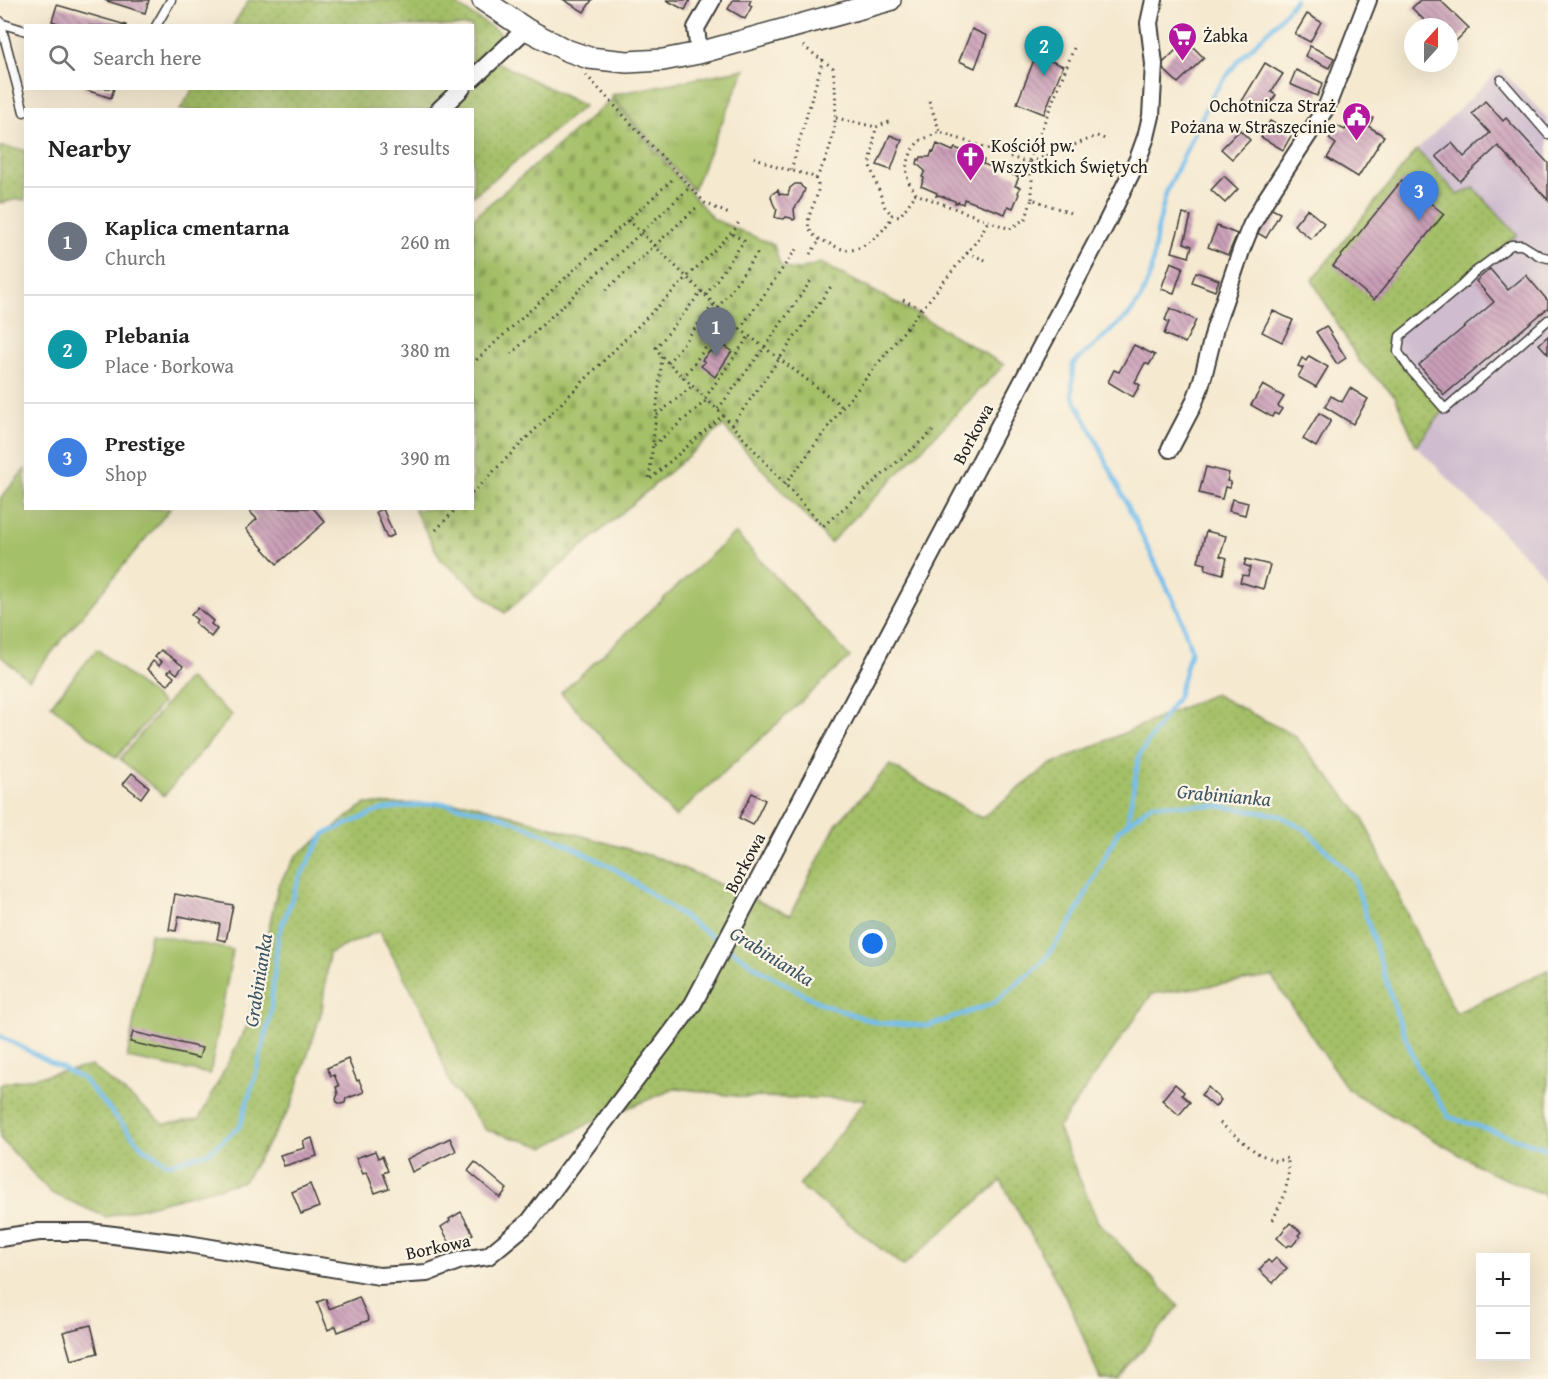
<!DOCTYPE html>
<meta charset="utf-8">
<style>
:root{--surface:#fff;--page:#f6f6f6;--text:#222;--muted:#767676;--line:#e0e0e0;--accent:#b5179e}
body{margin:0;font-family:"Gentium Book Plus",serif;background:var(--page);color:var(--text)}
.controls{position:absolute;right:18px;bottom:18px;display:grid;overflow:hidden;border-radius:0px;box-shadow:0 6px 24px #0002}
.controls button{width:54px;height:54px;display:grid;place-items:center;padding:0;border:0;border-bottom:2px solid var(--line);background:var(--surface);color:var(--text);font:30px sans-serif}
.compass{position:absolute;left:1404px;top:18px;width:54px;height:54px;border-radius:50%;background:var(--surface);box-shadow:0 6px 24px #0002;rotate:21deg}
.you{position:absolute;left:873px;top:944px;width:21px;height:21px;margin:-15px;border:4px solid #fff;border-radius:50%;background:#1a73e8;box-shadow:0 0 0 9px #1a73e833}
.badge{display:grid;place-items:center;width:39px;height:39px;border-radius:50%;background:var(--accent);color:#fff;font-size:20px;font-weight:700}
.pin{position:absolute;translate:-50% -50px;filter:drop-shadow(0 2px 3px #0008)}
.pin::after{content:'';position:absolute;top:32px;width:21px;height:18px;background:inherit;clip-path:polygon(0 0,100% 0,50% 100%)}
.list{margin:0;padding:0;list-style:none}
h2{display:flex;justify-content:space-between;align-items:center;height:78px;margin:0;padding:0 24px;font-size:26px}
h2 small{font-size:20px;font-weight:400;color:var(--muted)}
.list li{display:grid;grid-template-columns:39px 1fr auto;gap:18px;align-items:center;box-sizing:border-box;height:108px;padding:0 24px;border-top:2px solid var(--line)}
.list b{display:block;font-size:22px;white-space:nowrap}
.list p{margin:0;font-size:20px;white-space:nowrap;color:var(--muted)}
.list em{font-size:20px;font-style:normal;color:var(--muted)}
.icon{flex:none;width:33px;height:33px;fill:none;stroke:currentColor;stroke-width:2;stroke-linecap:round;stroke-linejoin:round}
.map{position:relative;flex:none;width:1548px;height:1379px;overflow:hidden}
.search{position:absolute;background:var(--surface);box-shadow:0 6px 24px #0002;left:24px;top:24px;width:450px;height:66px;display:flex;align-items:center;gap:15px;box-sizing:border-box;padding:0 21px;border-radius:0px;color:var(--muted);font-size:22px}
.panel{position:absolute;background:var(--surface);box-shadow:0 6px 24px #0002;left:24px;top:108px;width:450px;height:402px;border-radius:0px}
.map>svg:first-child{display:block}
.industrial{fill:#cfbdcf}
.grass{fill:url(#grass-dots);stroke:#606e42;stroke-width:1.5}
.cemetery{fill:url(#cemetery-stones);stroke:#606e42;stroke-width:1.5}
.park{fill:url(#park-tufts);stroke:#606e42;stroke-width:1.5}
.garden{fill:#a4c067;stroke:#606e42;stroke-width:1.5}
.lines{fill:none;stroke-linecap:round;stroke-linejoin:round}
.stream{stroke:#74beed;stroke-width:4.5}
.building{fill:url(#building-back-hatch)}
.service-casing{stroke:#3d3b37;stroke-width:11}
.minor-casing{stroke:#3d3b37;stroke-width:20}
.tertiary-casing{stroke:#3d3b37;stroke-width:24}
.path{stroke:#3d3b37;stroke-width:3;stroke-dasharray:1.5 4.5;stroke-linecap:butt}
.service{stroke:#fff;stroke-width:8}
.minor{stroke:#fff;stroke-width:16}
.tertiary{stroke:#fff;stroke-width:21}
.labels{text-anchor:middle;stroke-width:4.5;stroke-linejoin:round;paint-order:stroke}
.poi-label{font-size:18px;fill:#1c1c1c;stroke:#fcf5e5;text-anchor:start}
.street-label{font-size:18px;fill:#1c1c1c;stroke:#fcf5e5}
.water-label{font-size:20px;font-style:italic;fill:#3b5565;stroke:#fcf5e5}
</style>
<div class="map">
<svg width="1548" height="1379" viewBox="0 0 1548 1379">
<defs>
<pattern id="grass-dots" width="8" height="8" patternUnits="userSpaceOnUse" patternTransform="scale(1.5)"><rect width="8" height="8" fill="#a4c067"/><path d="M2 2h.1M6 6h.1" fill="none" stroke="#8da459" stroke-width="1.8" stroke-linecap="round"/></pattern>
<pattern id="cemetery-stones" width="16" height="16" patternUnits="userSpaceOnUse" patternTransform="scale(1.5)"><rect width="16" height="16" fill="#a4c067"/><path d="M2 7V4a2 2 0 0 1 4 0v3zM10 15v-3a2 2 0 0 1 4 0v3z" fill="#8da459"/></pattern>
<pattern id="park-tufts" width="24" height="20" patternUnits="userSpaceOnUse" patternTransform="scale(1.5)"><rect width="24" height="20" fill="#a4c067"/><path d="M3 7l-1-3M5 7V3M7 7l1-3M15 17l-1-3M17 17v-4M19 17l1-3" fill="none" stroke="#8da459"/></pattern>
<pattern id="building-back-hatch" width="6" height="6" patternUnits="userSpaceOnUse" patternTransform="scale(1.5)"><rect width="6" height="6" fill="#ca9eb8"/><path d="M-1 5l2 2M0 0l6 6M5-1l2 2" fill="none" stroke="#a38095"/></pattern>
</defs>
<rect width="100%" height="100%" fill="#fcf5e5"/>
<filter id="ink" filterUnits="userSpaceOnUse"><feTurbulence type="fractalNoise" baseFrequency=".0167" numOctaves="2"/><feDisplacementMap in="SourceGraphic" scale="12" xChannelSelector="R" yChannelSelector="G"/><feConvolveMatrix kernelMatrix="1 2 1 2 8 2 1 2 1" color-interpolation-filters="sRGB"/></filter>
<filter id="wash" filterUnits="userSpaceOnUse"><feTurbulence type="fractalNoise" baseFrequency=".008" numOctaves="4" result="noise"/><feDisplacementMap in="SourceGraphic" scale="24" xChannelSelector="R" yChannelSelector="G"/><feGaussianBlur stdDeviation="1.35" result="paint"/><feColorMatrix in="noise" values="0 0 0 0 0 0 0 0 0 0 0 0 0 0 0 0 0 1.4 0 .05"/><feComposite in="paint" operator="in"/></filter>
<g filter="url(#wash)">
<rect width="100%" height="100%" fill="#f5e9d0"/>
<polygon class="industrial" points="1500,69 1548,119 1548,579 1416,446 1445,409 1387,342 1517,235 1459,196 1417,150"/>
<g class="grass">
<polygon points="249,0 449,0 502,34 481,54 584,106 473,196 472,110 180,110 193,89 472,88 472,26 233,25"/>
<polygon points="0,147 25,150 25,200 18,199 0,203"/>
<polygon points="1417,150 1458,195 1474,188 1517,235 1387,341 1445,409 1416,446 1395,396 1359,361 1312,280"/>
<polygon points="1214,694 1295,736 1362,817 1431,965 1456,1013 1548,970 1548,1196 1493,1174 1348,1090 1272,977 1152,994 1058,1128 1098,1222 1179,1306 1118,1379 1100,1379 1072,1309 1001,1181 903,1266 799,1185 866,1099 742,1097 677,1088 590,1123 545,1147 486,1130 451,1086 426,1017 379,931 329,953 322,1010 291,1107 244,1181 106,1217 51,1193 0,1138 0,1084 92,1066 164,1124 199,1119 248,1024 278,886 296,856 365,804 469,803 662,859 790,915 836,825 890,765 981,818 1050,765"/>
</g>
<polygon class="cemetery" points="612,99 713,219 774,245 779,262 783,268 797,270 821,263 917,314 1004,365 830,543 723,426 505,613 441,560 414,509 472,508 473,218"/>
<polygon class="park" points="745,69 693,190 611,95"/>
<g class="garden">
<polygon points="25,469 26,508 170,509 29,680 0,656 0,499"/>
<polygon points="735,533 850,657 675,817 561,693"/>
<polygon points="97,649 162,703 116,758 51,705"/>
<polygon points="188,678 232,715 164,796 120,759"/>
<polygon points="150,934 233,950 210,1074 127,1058"/>
</g>
<g class="lines">
<g class="stream">
<polyline points="1127,824 1139,756 1178,696 1191,650 1179,612 1094,436 1072,395 1073,364 1129,315 1141,298 1151,273 1157,232 1166,193 1213,94 1239,60 1278,21 1295,0"/>
<polyline points="0,1036 83,1079 143,1148 169,1164 209,1152 240,1126 255,1077 270,1017 278,936 300,877 324,834 383,809 440,803 493,813 557,839 615,869 762,971 822,1004 878,1023 928,1026 992,1004 1041,964 1071,923 1118,831 1152,804 1218,806 1279,815 1306,830 1354,878 1396,1012 1417,1067 1449,1117 1548,1149"/>
</g>
</g>
<g id="blocks">
<g class="building">
<polygon points="104,0 149,0 145,13"/>
<polygon points="564,0 592,0 584,12"/>
<polygon points="666,0 690,0 685,10"/>
<polygon points="733,0 751,0 749,4 752,6 745,19 728,9"/>
<polygon points="1420,0 1440,0 1469,28 1451,46 1449,44 1449,27 1431,27 1412,8"/>
<polygon points="57,5 126,25 126,26 66,26 52,21"/>
<polygon points="1307,14 1321,22 1310,42 1295,34"/>
<polygon points="972,29 987,36 975,68 959,61"/>
<polygon points="1186,40 1204,58 1178,83 1160,66"/>
<polygon points="1310,46 1334,58 1329,68 1305,56"/>
<polygon points="1036,55 1063,66 1044,114 1017,103"/>
<polygon points="1265,63 1283,74 1271,92 1276,95 1270,104 1266,101 1260,111 1242,101"/>
<polygon points="1296,70 1323,83 1317,96 1290,84"/>
<polygon points="80,88 114,88 111,98"/>
<polygon points="1485,101 1503,121 1506,118 1548,163 1548,200 1498,146 1460,181 1436,156 1452,143 1464,157 1490,133 1472,114"/>
<polygon points="1358,109 1373,118 1368,126 1384,136 1358,177 1327,158 1336,144 1329,139 1337,126 1345,130"/>
<polygon points="1270,121 1292,134 1283,150 1261,137"/>
<polygon points="1240,130 1250,140 1232,159 1221,149"/>
<polygon points="890,135 902,140 891,170 877,165"/>
<polygon points="937,144 953,151 955,148 973,155 975,150 977,151 975,156 984,160 983,164 1019,177 1015,186 1020,187 1018,193 1019,194 1013,208 1008,206 1005,214 964,199 963,204 958,202 957,203 955,203 955,201 939,195 936,196 937,193 921,186 924,178 922,177 925,171 917,164 918,159 920,160 921,157 930,157 932,151 934,152"/>
<polygon points="1224,176 1238,189 1225,203 1211,190"/>
<polygon points="1402,180 1444,214 1374,300 1333,266"/>
<polygon points="795,184 800,184 802,187 805,189 802,197 794,209 795,219 793,220 791,218 786,217 784,219 777,218 775,217 777,209 776,209 773,203 771,197 772,194 778,190 779,194 788,195 790,188"/>
<polygon points="1270,208 1280,213 1266,238 1256,232"/>
<polygon points="1307,209 1324,223 1311,239 1294,225"/>
<polygon points="1183,214 1191,216 1184,243 1192,246 1189,257 1172,252"/>
<polygon points="1217,226 1237,234 1228,255 1208,247"/>
<polygon points="1171,262 1183,267 1174,293 1161,289"/>
<polygon points="1490,269 1508,290 1526,275 1548,301 1548,308 1444,395 1419,365 1494,302 1476,281"/>
<polygon points="1196,272 1219,280 1215,291 1192,282"/>
<polygon points="1170,308 1196,320 1185,343 1164,334 1169,322 1165,320"/>
<polygon points="1273,311 1293,320 1282,342 1262,332"/>
<polygon points="1326,326 1346,358 1337,364 1316,332"/>
<polygon points="1548,336 1548,354 1539,344"/>
<polygon points="720,343 732,351 715,377 701,366 705,362 702,360 710,351 713,353"/>
<polygon points="1134,345 1155,355 1149,365 1145,363 1135,382 1140,385 1133,397 1108,382 1114,370 1119,372"/>
<polygon points="1309,356 1328,367 1316,387 1298,377 1303,368 1298,366 1302,358 1306,361"/>
<polygon points="1263,385 1284,397 1278,406 1282,409 1278,415 1274,413 1272,417 1251,405"/>
<polygon points="1350,388 1368,399 1353,424 1325,407 1331,396 1342,402"/>
<polygon points="1319,413 1331,420 1316,447 1303,439"/>
<polygon points="1206,467 1229,473 1227,481 1231,482 1230,488 1225,487 1222,499 1199,493"/>
<polygon points="1232,499 1248,503 1245,515 1229,511"/>
<polygon points="252,508 313,508 325,522 277,564 246,529 257,519 250,512 253,510"/>
<polygon points="383,509 394,535 387,538 376,512"/>
<polygon points="1206,531 1226,536 1220,556 1227,558 1223,574 1205,569 1206,564 1198,562"/>
<polygon points="1246,559 1270,565 1263,589 1240,582 1242,575 1248,576 1250,567 1244,565"/>
<polygon points="198,608 213,621 211,624 217,629 211,637 195,623 197,620 191,615"/>
<polygon points="161,650 183,666 177,674 171,669 168,672 174,677 168,685 147,669 153,661 159,666 162,662 155,657"/>
<polygon points="132,773 149,787 141,798 123,784"/>
<polygon points="752,793 765,800 753,825 739,818"/>
<polygon points="175,894 233,905 226,941 217,939 220,924 179,916 176,931 169,930"/>
<polygon points="133,1032 202,1048 199,1058 130,1042"/>
<polygon points="348,1059 357,1081 359,1080 364,1092 351,1097 351,1096 346,1098 345,1103 341,1104 337,1102 336,1099 338,1094 336,1087 339,1086 334,1075 331,1076 327,1068"/>
<polygon points="1175,1084 1184,1092 1182,1095 1190,1102 1179,1115 1162,1100"/>
<polygon points="1208,1087 1221,1100 1215,1107 1201,1095"/>
<polygon points="312,1138 317,1156 284,1166 280,1155 305,1148 303,1141"/>
<polygon points="450,1138 456,1151 412,1172 407,1159"/>
<polygon points="375,1151 378,1158 382,1156 388,1171 383,1173 389,1188 375,1193 367,1172 363,1174 356,1158"/>
<polygon points="475,1162 507,1189 500,1198 468,1171"/>
<polygon points="310,1184 319,1207 301,1214 292,1192"/>
<polygon points="461,1212 473,1234 451,1245 441,1227 450,1221 449,1219"/>
<polygon points="1290,1223 1301,1232 1298,1235 1300,1237 1292,1246 1289,1245 1287,1247 1277,1238"/>
<polygon points="1276,1258 1287,1268 1273,1283 1259,1270 1268,1260 1271,1263"/>
<polygon points="359,1297 369,1320 338,1332 336,1326 328,1330 317,1302 326,1299 329,1309"/>
<polygon points="91,1325 98,1353 71,1360 63,1332"/>
</g>
</g>
</g>
<g filter="url(#ink)">
<use href="#blocks" fill-opacity="0" stroke="#3d3b37" stroke-width="1.5"/>
<g class="lines">
<defs>
<g id="service">
<polyline points="0,21 24,112"/>
<polyline points="0,23 26,31"/>
<polyline points="156,26 171,0"/>
<polyline points="1501,80 1548,134"/>
<polyline points="1548,258 1540,256 1522,245 1511,245 1475,272 1461,286 1400,336 1398,352 1409,368 1445,409 1548,320"/>
</g>
<g id="minor">
<polyline points="699,53 696,28 712,0"/>
<polyline points="472,79 526,29"/>
<polyline points="439,110 462,88"/>
<polyline points="1170,449 1193,405 1200,387 1204,373 1215,328 1242,248 1251,226 1265,201 1327,106 1368,0"/>
<polyline points="0,1238 39,1232 89,1232 188,1244 379,1276 427,1273 461,1260 488,1256 529,1222 693,1004 1107,222 1138,159 1146,137 1151,116 1154,64 1149,23 1154,0"/>
</g>
<polyline id="tertiary" points="483,0 526,29 566,50 589,58 627,62 663,60 699,53 890,0"/>
</defs>
<use href="#service" class="service-casing"/>
<use href="#minor" class="minor-casing"/>
<use href="#tertiary" class="tertiary-casing"/>
<g class="path">
<path d="M803 46 833 68C838 109 838 141 816 178"/>
<polyline points="1074,48 1028,163 1097,136 1105,139"/>
<polyline points="586,75 705,203 729,214"/>
<polyline points="929,101 940,132"/>
<polyline points="836,118 876,127"/>
<polyline points="889,122 876,127 870,166 885,207 892,215"/>
<path d="M754 157 777 167 809 175 816 178C817 181 818 184 818 187 819 201 802 218 811 232 815 238 823 241 830 244 835 246 842 250 847 250 863 252 889 228 892 215L900 216 916 194"/>
<polyline points="791,170 823,59"/>
<polyline points="1032,199 1032,180 1028,163 940,132 919,141 912,150 906,168 908,181 916,194 1010,229 1026,218 1032,199 1073,214"/>
<polyline points="628,220 740,329 843,407"/>
<polyline points="967,253 988,261"/>
<polyline points="810,254 820,240"/>
<polyline points="606,290 697,207"/>
<polyline points="702,291 656,348 662,357 649,480 723,415"/>
<polyline points="706,295 744,241 731,233"/>
<polyline points="903,300 922,309"/>
<polyline points="718,308 759,251"/>
<polyline points="740,329 797,248"/>
<polyline points="511,354 690,187"/>
<polyline points="662,357 718,410 823,526 933,431"/>
<polyline points="668,363 714,304"/>
<polyline points="472,364 675,177"/>
<polyline points="683,378 728,318"/>
<polyline points="705,398 749,336"/>
<polyline points="718,409 764,348 812,279"/>
<polyline points="657,415 691,387"/>
<polyline points="732,425 832,285"/>
<polyline points="654,445 707,400"/>
<polyline points="785,485 843,407 979,238 988,221"/>
<polyline points="472,493 735,229 740,220"/>
<polyline points="436,530 457,508"/>
<polyline points="1220,1123 1257,1153 1276,1161 1288,1158 1288,1179 1284,1196 1271,1224"/>
</g>
<use href="#service" class="service"/>
<use href="#minor" class="minor"/>
<use href="#tertiary" class="tertiary"/>
</g>
</g>
<defs>
<symbol id="supermarket-pin" viewBox="-11 -11 22 30"><path d="M0 17L-7.5 6A9.5 9.5 0 1 1 7.5 6Z" fill="#b5179e" stroke="#fcf5e5"/><path d="M-6-5.5h2.5l.6 2H6L4.5 2H-2.5L-4.4-4H-6ZM-1.5 3.2a1.3 1.3 0 1 0 .1 0ZM3 3.2a1.3 1.3 0 1 0 .1 0Z" fill="#fff"/></symbol>
<symbol id="civic-pin" viewBox="-11 -11 22 30"><path d="M0 17L-7.5 6A9.5 9.5 0 1 1 7.5 6Z" fill="#b5179e" stroke="#fcf5e5"/><path d="M-.6-6.5H3V-4.5H.6V-3L4-1V1h2V6H-6V1h2V-1L-.6-3ZM-1.2 2.5V6h2.4V2.5Z" fill="#fff"/></symbol>
<symbol id="church-pin" viewBox="-11 -11 22 30"><path d="M0 17L-7.5 6A9.5 9.5 0 1 1 7.5 6Z" fill="#b5179e" stroke="#fcf5e5"/><path d="M-1.2-6h2.4v3.5h3.3v2.4h-3.3V6h-2.4V-.1h-3.3v-2.4h3.3Z" fill="#fff"/></symbol>
</defs>
<g fill-rule="evenodd">
<use href="#supermarket-pin" x="1166" y="20" width="33" height="45"/>
<use href="#civic-pin" x="1340" y="100" width="33" height="45"/>
<use href="#church-pin" x="954" y="140" width="33" height="45"/>
</g>
<g class="labels">
<g class="poi-label">
<text x="1203" y="42">Żabka</text>
<text x="1336" y="112" text-anchor="end">Ochotnicza Straż<tspan x="1336" dy="21">Pożana w Straszęcinie</tspan></text>
<text x="991" y="152">Kościół pw.<tspan x="991" dy="21">Wszystkich Świętych</tspan></text>
</g>
<g class="street-label">
<text transform="translate(973 434) rotate(-62)" y="6">Borkowa</text>
<text transform="translate(745 863) rotate(-62)" y="6">Borkowa</text>
<text transform="translate(438 1247) rotate(-12)" y="6">Borkowa</text>
</g>
<g class="water-label">
<text transform="translate(1224 795) rotate(5)" y="7">Grabinianka</text>
<text transform="translate(772 956) rotate(32)" y="7">Grabinianka</text>
<text transform="translate(258 980) rotate(-81)" y="7">Grabinianka</text>
</g>
</g>
</svg>
<div class="controls">
<button>+</button>
<button>−</button>
</div>
<svg class="compass" viewBox="-18 -18 36 36"><path d="M0-13l5 13h-10z" fill="#e53935"/><path d="M0 13l5-13h-10z" fill="#767676"/></svg>
<div class="you"></div>
<div class="pin badge" style="left:716px;top:357px;background:#6b7280">1</div>
<div class="pin badge" style="left:1044px;top:76px;background:#0f9aa8">2</div>
<div class="pin badge" style="left:1419px;top:221px;background:#3f7fe0">3</div>
<div class="search"><svg class="icon" aria-label="search" viewBox="0 0 24 24"><circle cx="10" cy="10" r="6"/><path d="M15 15l6 6"/></svg>Search here</div>
<section class="panel">
<h2>Nearby<small>3 results</small></h2>
<ul class="list">
<li><span class="badge" style="background:#6b7280">1</span><div><b>Kaplica cmentarna</b><p>Church</p></div><em>260 m</em></li>
<li><span class="badge" style="background:#0f9aa8">2</span><div><b>Plebania</b><p>Place · Borkowa</p></div><em>380 m</em></li>
<li><span class="badge" style="background:#3f7fe0">3</span><div><b>Prestige</b><p>Shop</p></div><em>390 m</em></li>
</ul>
</section>
</div>
